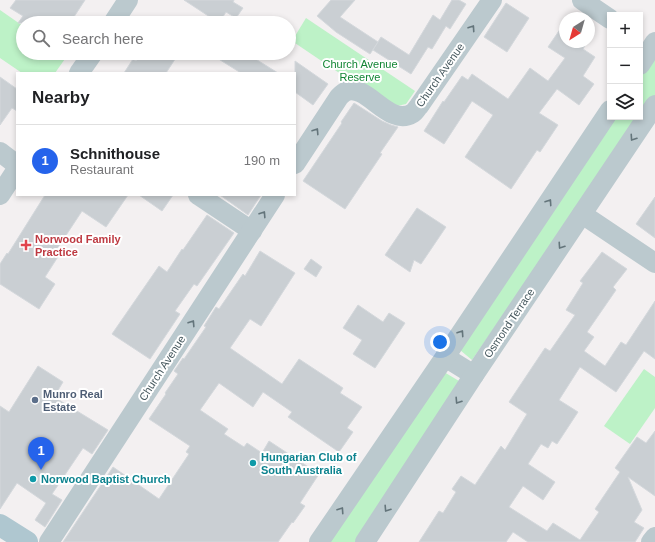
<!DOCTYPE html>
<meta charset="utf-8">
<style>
:root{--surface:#fff;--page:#f6f6f6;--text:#202124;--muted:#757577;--line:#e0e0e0;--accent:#2563eb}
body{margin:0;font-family:Helvetica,sans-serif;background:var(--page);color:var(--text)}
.controls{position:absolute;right:12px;top:12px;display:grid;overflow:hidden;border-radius:0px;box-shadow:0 2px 6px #0003}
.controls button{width:36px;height:36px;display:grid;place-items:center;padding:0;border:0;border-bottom:1px solid var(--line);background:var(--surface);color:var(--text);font:20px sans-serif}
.compass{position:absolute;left:559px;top:12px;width:36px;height:36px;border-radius:50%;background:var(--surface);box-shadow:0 2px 6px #0003;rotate:217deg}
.you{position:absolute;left:440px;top:342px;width:14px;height:14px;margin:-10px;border:3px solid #fff;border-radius:50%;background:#1a73e8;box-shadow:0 0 0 6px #1a73e833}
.badge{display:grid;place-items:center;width:26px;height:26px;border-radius:50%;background:var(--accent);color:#fff;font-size:13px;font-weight:700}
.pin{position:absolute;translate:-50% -33px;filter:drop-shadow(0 1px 2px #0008)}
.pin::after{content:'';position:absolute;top:21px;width:14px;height:12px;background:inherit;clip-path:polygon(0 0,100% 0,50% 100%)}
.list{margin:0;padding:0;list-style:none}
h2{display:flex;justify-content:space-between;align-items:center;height:52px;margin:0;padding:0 16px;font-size:17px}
h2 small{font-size:13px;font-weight:400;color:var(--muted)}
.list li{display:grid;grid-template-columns:26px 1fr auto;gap:12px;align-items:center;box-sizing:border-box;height:72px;padding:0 16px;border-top:1px solid var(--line)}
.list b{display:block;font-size:15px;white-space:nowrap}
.list p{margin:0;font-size:13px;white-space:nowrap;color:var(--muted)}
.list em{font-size:13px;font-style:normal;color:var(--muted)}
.icon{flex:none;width:22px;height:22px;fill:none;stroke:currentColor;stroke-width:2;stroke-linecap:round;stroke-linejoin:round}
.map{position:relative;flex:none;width:655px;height:542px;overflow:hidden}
.search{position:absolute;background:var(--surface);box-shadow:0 2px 6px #0003;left:16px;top:16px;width:280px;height:44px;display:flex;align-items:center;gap:10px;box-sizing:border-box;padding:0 14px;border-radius:22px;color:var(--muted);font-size:15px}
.panel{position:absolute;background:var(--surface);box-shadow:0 2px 6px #0003;left:16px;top:72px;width:280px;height:124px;border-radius:0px}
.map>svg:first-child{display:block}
.green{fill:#bdf2c7}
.building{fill:#cacfd3;stroke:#d4d8dc}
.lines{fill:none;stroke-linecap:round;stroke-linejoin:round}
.minor{stroke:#bbc9ce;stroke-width:20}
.major{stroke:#afc7d0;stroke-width:22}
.oneway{stroke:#64757b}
.health-dot{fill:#e0444e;stroke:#fff;stroke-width:1.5}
.service-dot{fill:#5c6f8a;stroke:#fff;stroke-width:1.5}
.culture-dot{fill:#0f9aa8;stroke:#fff;stroke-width:1.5}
.labels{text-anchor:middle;stroke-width:4;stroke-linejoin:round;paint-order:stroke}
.park-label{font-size:11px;fill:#128634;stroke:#fff}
.street-label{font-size:11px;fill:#47595f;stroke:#fff}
.health-label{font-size:11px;font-weight:bold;fill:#be3a42;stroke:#fff;text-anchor:start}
.service-label{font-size:11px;font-weight:bold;fill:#4e5e75;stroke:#fff;text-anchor:start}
.culture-label{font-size:11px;font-weight:bold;fill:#0d838f;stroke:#fff;text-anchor:start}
</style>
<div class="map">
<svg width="655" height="542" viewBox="0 0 655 542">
<rect width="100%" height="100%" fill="#f3f0f1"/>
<g class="green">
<polygon points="0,10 23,26 23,53 63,53 67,56 55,73 22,73 0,58"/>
<polygon points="306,18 415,91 406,104 397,106 357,85 292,41"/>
<polygon points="655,51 655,96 472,360 460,350 611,117 640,117 640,73"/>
<polygon points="644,369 655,377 655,408 630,444 604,426"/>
<polygon points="444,372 459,381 359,542 329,542"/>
</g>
<g class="building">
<polygon points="16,0 85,0 70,23 18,23 23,16 10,8"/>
<polygon points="184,0 234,0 233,2 243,8 236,18 226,12 219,23"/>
<polygon points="331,0 355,0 340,17 378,42 370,54 336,32 317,16"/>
<polygon points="452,0 459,0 466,4 450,29 446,26 432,49 428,47 411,74 373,50 381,37 409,55 433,15 440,20"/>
<polygon points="506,3 529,18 507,52 484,37"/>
<polygon points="565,22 565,42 587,42 583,49 595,57 583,76 594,84 579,105 557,89 539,113 558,125 540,152 537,150 511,189 465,157 493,115 472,101 444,144 424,131 443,101 444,102 462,76 468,80 472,74 508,99 530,68 548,81 565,58 548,47"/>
<polygon points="141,53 179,53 166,73 124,73 133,59 136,61"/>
<polygon points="209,53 246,53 278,73 241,73"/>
<polygon points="295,61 328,84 313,105 295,92"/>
<polygon points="0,77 17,89 17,111 12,108 0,125"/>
<polygon points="354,103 382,121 391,125 398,127 380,153 382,154 345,209 303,181 342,123 341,122"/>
<polygon points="45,195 128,195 106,227 82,211 57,249 61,252 45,277 55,284 39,309 0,284 0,264 7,253 8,254"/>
<polygon points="139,195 173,195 162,211"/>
<polygon points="220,195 261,195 248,215"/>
<polygon points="655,197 655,238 636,224"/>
<polygon points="417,208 446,227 421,264 414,260 410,272 385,255"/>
<polygon points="207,215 234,233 197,286 194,284 175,311 180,314 150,359 112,334 159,266 167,272 182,249 183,250"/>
<polygon points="260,251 295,273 261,326 250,319 230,348 282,384 299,359 343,388 340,393 362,407 347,428 353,432 339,452 288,417 292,412 263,392 253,407 219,383 200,410 228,429 224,434 244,447 247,443 262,453 269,441 319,474 300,503 305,506 293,523 292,522 278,542 63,542 113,467 159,499 189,454 186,452 190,446 149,419 166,394 165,393 178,374 174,371 183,358 184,359 206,327 204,326 216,307 219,309 243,274 245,276"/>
<polygon points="602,252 627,269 613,287 616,290 587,332 594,337 584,351 605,366 621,342 626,345 655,301 655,359 644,351 616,392 580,367 559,400 578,412 557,444 552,441 548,448 541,444 528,464 555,482 543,500 523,486 509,507 547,531 553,523 580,540 599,512 595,509 620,472 615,468 637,437 646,443 655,431 655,496 628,477 642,510 634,522 644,528 635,542 528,542 513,532 506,542 419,542 439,511 443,513 456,492 452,489 461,476 475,485 501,446 505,450 527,414 509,402 545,348 550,351 575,315 566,310 583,283 580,281"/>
<polygon points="311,259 322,267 316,277 304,269"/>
<polygon points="358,305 383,322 389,313 405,323 375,368 353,354 362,340 343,328"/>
<polygon points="38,366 63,382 54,397 108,430 92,454 83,448 52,494 62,500 45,527 35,520 46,503 17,483 0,509 0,406 9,412"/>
</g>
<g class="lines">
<g class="minor">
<polyline points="582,0 610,19"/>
<polyline points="113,23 128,0"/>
<polyline points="640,65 655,42"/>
<polyline points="79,73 93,53"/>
<polyline points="0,152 17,165"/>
<path d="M295 164 339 97C341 95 344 92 347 91 368 84 389 128 413 113 415 112 417 108 419 106L492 0"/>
<polyline points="0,195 17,169"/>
<polyline points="198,195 252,231"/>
<polyline points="582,214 655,263"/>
<polyline points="445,357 474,375"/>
<polyline points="49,542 275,195"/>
<polyline points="319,542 445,357 610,110"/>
<polyline points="365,542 474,375 655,105"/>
<polyline points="651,542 655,537"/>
</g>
<polyline class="major" points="0,525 27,542"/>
</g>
<defs><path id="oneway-chevron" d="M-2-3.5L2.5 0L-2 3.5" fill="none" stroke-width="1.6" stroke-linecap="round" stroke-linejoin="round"/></defs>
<g class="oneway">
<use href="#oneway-chevron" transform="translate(472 28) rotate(-56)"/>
<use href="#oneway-chevron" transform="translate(316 131) rotate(-57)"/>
<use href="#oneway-chevron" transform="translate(633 138) rotate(124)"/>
<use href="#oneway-chevron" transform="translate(549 202) rotate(-56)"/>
<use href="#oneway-chevron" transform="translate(263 214) rotate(-57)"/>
<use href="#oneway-chevron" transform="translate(561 246) rotate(124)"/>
<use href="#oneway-chevron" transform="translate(192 323) rotate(-57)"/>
<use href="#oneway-chevron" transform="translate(461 333) rotate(-56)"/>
<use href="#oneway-chevron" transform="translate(458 401) rotate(123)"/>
<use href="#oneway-chevron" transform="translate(387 509) rotate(123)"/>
<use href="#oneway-chevron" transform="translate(341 510) rotate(-56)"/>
</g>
<path class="health-dot" d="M24 239h4v4h4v4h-4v4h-4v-4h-4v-4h4z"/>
<circle class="service-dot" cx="35" cy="400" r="4"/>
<g class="culture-dot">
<circle cx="253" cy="463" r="4"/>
<circle cx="33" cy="479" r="4"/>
</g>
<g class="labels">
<g class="park-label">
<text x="360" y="68">Church Avenue<tspan x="360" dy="13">Reserve</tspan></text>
</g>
<g class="street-label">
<text transform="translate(440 75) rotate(-55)" y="4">Church Avenue</text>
<text transform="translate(509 323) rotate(-56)" y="4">Osmond Terrace</text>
<text transform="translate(162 368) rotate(-57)" y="4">Church Avenue</text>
</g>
<g class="health-label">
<text x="35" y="243">Norwood Family<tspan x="35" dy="13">Practice</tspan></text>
</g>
<g class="service-label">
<text x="43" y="398">Munro Real<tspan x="43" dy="13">Estate</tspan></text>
</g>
<g class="culture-label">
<text x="261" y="461">Hungarian Club of<tspan x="261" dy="13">South Australia</tspan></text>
<text x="41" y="483">Norwood Baptist Church</text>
</g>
</g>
</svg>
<div class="controls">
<button>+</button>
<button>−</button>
<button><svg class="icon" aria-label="layers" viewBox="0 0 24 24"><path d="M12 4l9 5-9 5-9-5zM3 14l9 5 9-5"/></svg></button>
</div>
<svg class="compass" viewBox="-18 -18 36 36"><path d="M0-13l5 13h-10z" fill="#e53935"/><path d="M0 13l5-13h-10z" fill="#757577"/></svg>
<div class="you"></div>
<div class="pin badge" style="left:41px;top:470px">1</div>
<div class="search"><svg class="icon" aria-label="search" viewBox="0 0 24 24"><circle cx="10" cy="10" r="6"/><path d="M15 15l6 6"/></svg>Search here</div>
<section class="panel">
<h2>Nearby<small></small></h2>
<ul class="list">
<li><span class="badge">1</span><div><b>Schnithouse</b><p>Restaurant</p></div><em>190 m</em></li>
</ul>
</section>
</div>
